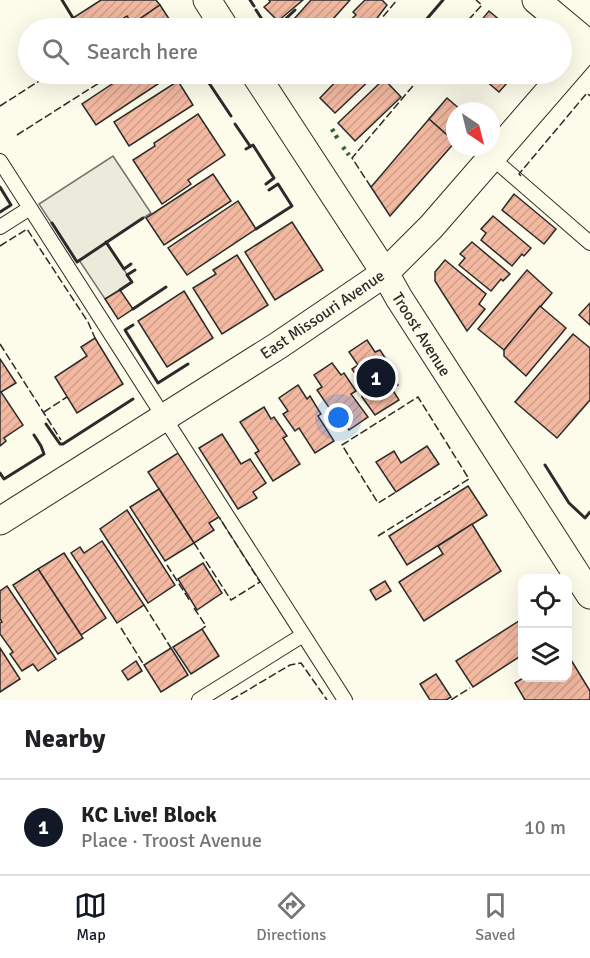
<!DOCTYPE html>
<meta charset="utf-8">
<style>
:root{--surface:#fff;--page:#f2f2f2;--text:#202124;--muted:#757577;--line:#e0e0e0;--accent:#111827}
body{margin:0;font-family:Signika,sans-serif;background:var(--page);color:var(--text)}
.controls{position:absolute;right:18px;bottom:18px;display:grid;overflow:hidden;border-radius:12px;box-shadow:0 6px 24px #0002}
.controls button{width:54px;height:54px;display:grid;place-items:center;padding:0;border:0;border-bottom:2px solid var(--line);background:var(--surface);color:var(--text);font:30px sans-serif}
.compass{position:absolute;left:446px;top:102px;width:54px;height:54px;border-radius:50%;background:var(--surface);box-shadow:0 6px 24px #0002;rotate:145deg}
.you{position:absolute;left:339px;top:418px;width:21px;height:21px;margin:-15px;border:4px solid #fff;border-radius:50%;background:#1a73e8;box-shadow:0 0 0 9px #1a73e833}
.badge{display:grid;place-items:center;width:39px;height:39px;border-radius:50%;background:var(--accent);color:#fff;font-size:20px;font-weight:700}
.pin{position:absolute;translate:-50% -50%;border:3px solid #fff;box-shadow:0 2px 6px #0006}
.list{margin:0;padding:0;list-style:none}
h2{display:flex;justify-content:space-between;align-items:center;height:78px;margin:0;padding:0 24px;font-size:26px}
h2 small{font-size:20px;font-weight:400;color:var(--muted)}
.list li{display:grid;grid-template-columns:39px 1fr auto;gap:18px;align-items:center;box-sizing:border-box;height:96px;padding:0 24px;border-top:2px solid var(--line)}
.list b{display:block;font-size:22px;white-space:nowrap}
.list p{margin:0;font-size:20px;white-space:nowrap;color:var(--muted)}
.list em{font-size:20px;font-style:normal;color:var(--muted)}
.icon{flex:none;width:33px;height:33px;fill:none;stroke:currentColor;stroke-width:2;stroke-linecap:round;stroke-linejoin:round}
.map{position:relative;flex:none;width:590px;height:700px;overflow:hidden}
.search{position:absolute;background:var(--surface);box-shadow:0 6px 24px #0002;left:18px;right:18px;top:18px;height:66px;display:flex;align-items:center;gap:15px;box-sizing:border-box;padding:0 21px;border-radius:33px;color:var(--muted);font-size:22px}
.sheet{height:174px;background:var(--surface)}
nav{display:flex;justify-content:space-around;align-items:center;box-sizing:border-box;height:84px;border-top:2px solid var(--line);background:var(--surface);font-size:16px;color:var(--muted)}
nav a{display:grid;justify-items:center;gap:3px}
nav .on{color:var(--accent)}
.map>svg:first-child{display:block}
.parking{fill:#eceadb;stroke:#74746e;stroke-width:1.5}
.building{fill:url(#building-hatch);stroke:#2b2b2b;stroke-width:1.5}
.lines{fill:none;stroke-linecap:round;stroke-linejoin:round}
.lane-casing{stroke:#2b2b2b;stroke-width:16}
.street-casing{stroke:#2b2b2b;stroke-width:29}
.lane{stroke:#fdfbea;stroke-width:14}
.street{stroke:#fdfbea;stroke-width:27}
.hedge{stroke:#34623c;stroke-width:4.5;stroke-dasharray:3 4.5;stroke-linecap:butt}
.fence{stroke:#2b2b2b;stroke-width:1.5;stroke-dasharray:8 3;stroke-linecap:butt}
.wall{stroke:#2b2b2b;stroke-width:3}
.labels{text-anchor:middle;stroke-width:4.5;stroke-linejoin:round;paint-order:stroke}
.street-label{font-size:16px;fill:#2b2b2b;stroke:#fdfbea}
</style>
<div class="map">
<svg width="590" height="700" viewBox="0 0 590 700">
<defs>
<pattern id="building-hatch" width="6" height="6" patternUnits="userSpaceOnUse" patternTransform="scale(1.5)"><rect width="6" height="6" fill="#f2b8a0"/><path d="M-1 1l2-2M0 6l6-6M5 7l2-2" fill="none" stroke="#d09e8a"/></pattern>
</defs>
<rect width="100%" height="100%" fill="#fdfbea"/>
<polygon class="parking" points="113,156 151,213 106,242 132,282 105,299 79,260 77,262 39,204"/>
<g class="building">
<polygon points="101,0 156,0 160,5 132,24 127,16 108,28 80,28 73,18"/>
<polygon points="269,0 303,0 278,21 264,7 270,2"/>
<polygon points="311,0 350,0 325,28 286,28"/>
<polygon points="365,0 382,0 387,5 371,26 373,28 341,28 356,15 353,12"/>
<polygon points="160,5 175,28 124,28 132,24"/>
<polygon points="489,11 509,28 475,28"/>
<polygon points="125,74 173,74 96,125 82,104 121,78"/>
<polygon points="343,74 376,74 335,113 320,98"/>
<polygon points="478,74 515,74 499,92"/>
<polygon points="384,79 401,97 355,141 338,123"/>
<polygon points="178,81 193,105 129,146 114,122"/>
<polygon points="447,98 462,111 455,111 455,142 429,119"/>
<polygon points="198,114 225,155 188,180 191,184 162,204 133,160 155,146 154,143"/>
<polygon points="429,119 455,142 390,216 371,187"/>
<polygon points="213,174 231,201 164,245 146,218"/>
<polygon points="514,194 556,229 544,244 502,210"/>
<polygon points="238,201 256,229 187,275 168,248"/>
<polygon points="493,216 531,248 524,256 522,254 512,266 481,240 486,233 481,229"/>
<polygon points="292,222 323,270 275,300 245,252"/>
<polygon points="472,242 510,274 503,281 501,279 491,291 459,265 465,258 460,254"/>
<polygon points="237,255 268,305 222,334 193,288 216,274 213,270"/>
<polygon points="445,260 486,294 479,304 485,309 467,331 435,281 435,272"/>
<polygon points="527,270 552,293 504,350 478,329"/>
<polygon points="120,290 133,309 118,319 105,299"/>
<polygon points="184,291 213,338 167,367 138,321"/>
<polygon points="590,303 590,325 579,315"/>
<polygon points="540,306 566,328 526,376 504,356 504,350"/>
<polygon points="573,334 590,348 590,400 557,438 515,402"/>
<polygon points="95,338 123,384 77,413 55,377 87,356 81,347"/>
<polygon points="367,340 375,352 380,350 393,370 390,372 398,385 392,389 399,400 375,415 362,397 364,387 352,369 358,365 349,352"/>
<polygon points="0,359 16,383 1,392 23,425 4,438 6,441 0,446"/>
<polygon points="332,363 341,375 344,373 356,391 351,394 368,417 349,430 333,407 330,409 317,390 322,387 314,375"/>
<polygon points="298,385 307,399 310,396 321,414 318,416 334,441 315,453 299,428 295,431 283,414 288,411 279,398"/>
<polygon points="264,407 271,419 274,417 287,436 283,438 300,464 273,481 255,453 259,451 240,422"/>
<polygon points="222,434 241,464 250,459 266,483 253,492 257,498 238,509 199,448"/>
<polygon points="427,446 439,464 396,492 376,462 394,451 401,463"/>
<polygon points="178,453 219,517 209,523 214,530 194,543 148,472"/>
<polygon points="468,486 487,515 407,565 389,536"/>
<polygon points="159,489 194,543 165,561 130,507"/>
<polygon points="127,510 175,585 148,603 100,529"/>
<polygon points="472,524 501,571 424,621 399,582 443,554 438,546"/>
<polygon points="102,541 144,605 117,623 71,553 80,547 84,553"/>
<polygon points="64,553 106,618 81,635 38,569"/>
<polygon points="203,563 222,593 197,610 178,579"/>
<polygon points="38,569 83,638 58,654 13,585"/>
<polygon points="385,581 391,591 376,600 370,590"/>
<polygon points="7,586 56,659 38,671 33,664 22,671 10,654 13,652 0,634 0,623 2,622 0,619 0,591"/>
<polygon points="522,619 522,655 473,687 456,661"/>
<polygon points="202,629 219,656 191,674 173,647"/>
<polygon points="0,648 20,679 0,692"/>
<polygon points="171,648 188,675 161,692 144,665"/>
<polygon points="568,655 590,691 590,700 525,700 515,683 523,678 568,678"/>
<polygon points="136,661 142,671 128,680 122,671"/>
<polygon points="436,674 451,697 446,700 430,700 420,684"/>
</g>
<g class="lines">
<defs>
<g id="lane">
<polyline points="491,157 590,243"/>
<polyline points="0,161 345,700"/>
<polyline points="0,227 30,208"/>
<polyline points="199,700 303,635"/>
</g>
<g id="street">
<polyline points="207,0 225,28"/>
<polyline points="536,0 590,45"/>
<polyline points="255,74 385,273 399,298 590,595"/>
<polyline points="0,521 279,345 385,273 431,227 590,44"/>
</g>
</defs>
<use href="#lane" class="lane-casing"/>
<use href="#street" class="street-casing"/>
<use href="#lane" class="lane"/>
<use href="#street" class="street"/>
<g class="hedge">
<polyline points="332,129 339,141"/>
<polyline points="343,147 349,155"/>
</g>
<g class="fence">
<polyline points="376,25 397,0"/>
<polyline points="461,28 482,5 476,0"/>
<polyline points="0,106 50,74"/>
<polyline points="17,135 113,74"/>
<polyline points="521,176 519,174 587,93 590,96"/>
<polyline points="371,187 352,158 423,74"/>
<polyline points="0,246 27,229 88,322 95,338"/>
<polyline points="0,344 61,440"/>
<polyline points="44,412 67,397"/>
<polyline points="378,536 469,479 418,397 342,445 378,503 396,492"/>
<polyline points="194,543 231,600 260,582 219,517"/>
<polyline points="167,565 190,601"/>
<polyline points="144,605 171,648"/>
<polyline points="194,608 206,626 202,629"/>
<polyline points="121,628 144,665"/>
<polyline points="231,700 290,665 301,663 327,700"/>
<polyline points="451,700 470,688"/>
</g>
<g class="wall">
<polyline points="62,0 73,18"/>
<polyline points="250,0 254,6"/>
<polyline points="256,10 267,27"/>
<polyline points="276,28 295,10"/>
<polyline points="419,28 443,0"/>
<polyline points="203,74 231,116"/>
<polyline points="235,124 250,146"/>
<polyline points="246,149 253,145 274,178 266,184"/>
<polyline points="0,187 11,205 0,212"/>
<polyline points="52,223 77,262 143,218"/>
<polyline points="256,229 292,206 278,184 269,190"/>
<polyline points="106,242 124,269 131,264"/>
<polyline points="120,290 132,282 127,275 135,270"/>
<polyline points="133,309 166,287"/>
<polyline points="133,325 125,330 158,383 188,364"/>
<polyline points="46,424 60,444 63,444 133,399"/>
<polyline points="545,465 569,503 585,518 590,512"/>
<polyline points="0,473 4,479 44,454 41,446 34,435"/>
</g>
</g>
<g class="labels">
<g class="street-label">
<text transform="translate(322 314) rotate(-34)" y="6">East Missouri Avenue</text>
<text transform="translate(422 334) rotate(58)" y="6">Troost Avenue</text>
</g>
</g>
</svg>
<div class="controls">
<button><svg class="icon" aria-label="locate" viewBox="0 0 24 24"><circle cx="12" cy="12" r="6"/><path d="M12 2v4M12 18v4M2 12h4M18 12h4"/></svg></button>
<button><svg class="icon" aria-label="layers" viewBox="0 0 24 24"><path d="M12 4l9 5-9 5-9-5zM3 14l9 5 9-5"/></svg></button>
</div>
<svg class="compass" viewBox="-18 -18 36 36"><path d="M0-13l5 13h-10z" fill="#e53935"/><path d="M0 13l5-13h-10z" fill="#757577"/></svg>
<div class="you"></div>
<div class="pin badge" style="left:376px;top:378px">1</div>
<div class="search"><svg class="icon" aria-label="search" viewBox="0 0 24 24"><circle cx="10" cy="10" r="6"/><path d="M15 15l6 6"/></svg>Search here</div>
</div>
<section class="sheet">
<h2>Nearby<small></small></h2>
<ul class="list">
<li><span class="badge">1</span><div><b>KC Live! Block</b><p>Place · Troost Avenue</p></div><em>10 m</em></li>
</ul>
</section>
<nav>
<a class="on"><svg class="icon" aria-label="map" viewBox="0 0 24 24"><path d="M3 6l6-2 6 2 6-2v14l-6 2-6-2-6 2zM9 4v14M15 6v14"/></svg>Map</a>
<a><svg class="icon" aria-label="directions" viewBox="0 0 24 24"><path d="M12 3l9 9-9 9-9-9zM9 14v-3h6M13 9l2 2-2 2"/></svg>Directions</a>
<a><svg class="icon" aria-label="saved" viewBox="0 0 24 24"><path d="M7 4h10v16l-5-4-5 4z"/></svg>Saved</a>
</nav>
